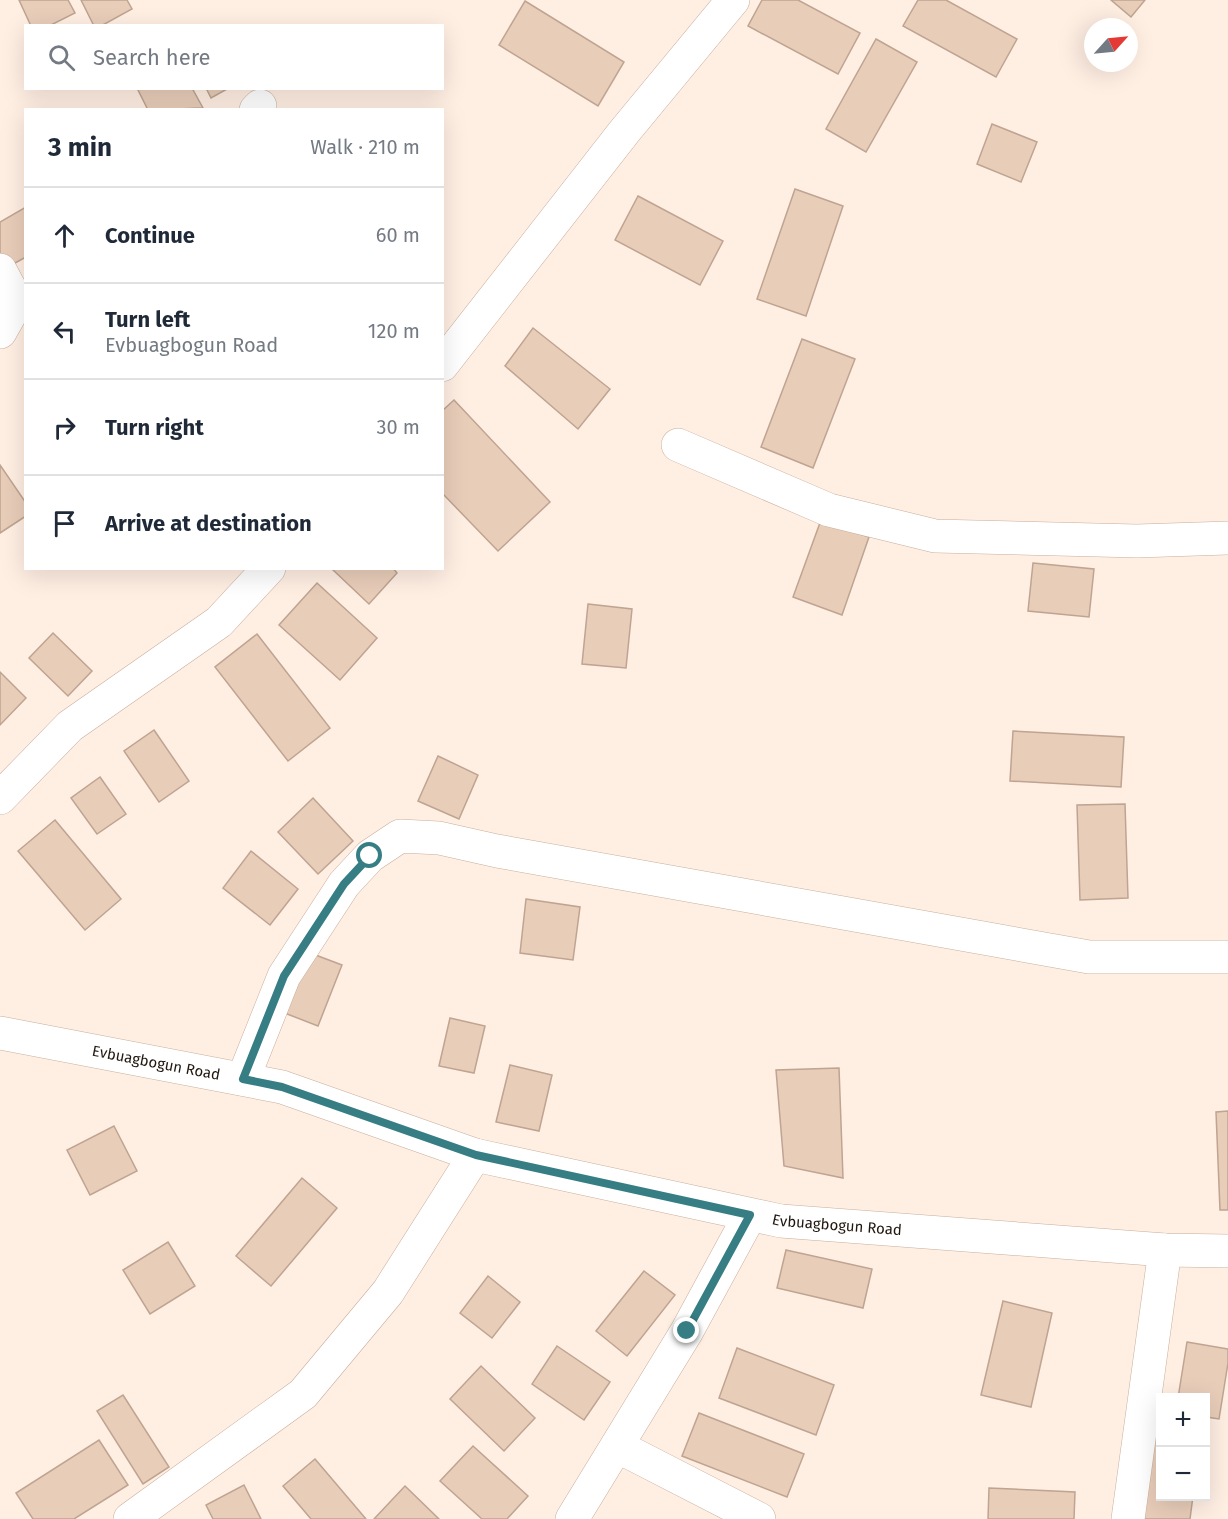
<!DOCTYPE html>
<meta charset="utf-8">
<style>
:root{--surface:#fff;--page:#f6f6f7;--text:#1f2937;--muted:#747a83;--line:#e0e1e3}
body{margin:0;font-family:"Fira Sans",sans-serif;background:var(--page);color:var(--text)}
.controls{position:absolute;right:18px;bottom:18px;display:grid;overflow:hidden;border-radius:0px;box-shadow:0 6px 24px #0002}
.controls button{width:54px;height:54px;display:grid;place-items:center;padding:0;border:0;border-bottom:2px solid var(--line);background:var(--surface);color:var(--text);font:30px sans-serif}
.compass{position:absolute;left:1084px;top:18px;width:54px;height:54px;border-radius:50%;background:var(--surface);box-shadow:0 6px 24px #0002;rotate:63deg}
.stop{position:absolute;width:18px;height:18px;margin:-14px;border:4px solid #367e84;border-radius:50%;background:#fff}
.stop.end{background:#367e84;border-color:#fff;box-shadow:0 2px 6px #0008}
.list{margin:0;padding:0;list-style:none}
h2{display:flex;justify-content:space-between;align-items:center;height:78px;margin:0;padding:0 24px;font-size:26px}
h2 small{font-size:20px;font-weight:400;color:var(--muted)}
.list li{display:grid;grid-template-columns:39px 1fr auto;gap:18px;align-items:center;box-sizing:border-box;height:96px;padding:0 24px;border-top:2px solid var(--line)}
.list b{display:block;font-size:22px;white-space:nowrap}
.list p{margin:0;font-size:20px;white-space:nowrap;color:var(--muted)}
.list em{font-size:20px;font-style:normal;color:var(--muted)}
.icon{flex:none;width:33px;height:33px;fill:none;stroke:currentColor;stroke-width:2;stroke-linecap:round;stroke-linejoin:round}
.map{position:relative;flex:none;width:1228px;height:1519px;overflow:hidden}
.search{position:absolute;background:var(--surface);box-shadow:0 6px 24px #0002;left:24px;top:24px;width:420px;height:66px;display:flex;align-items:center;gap:15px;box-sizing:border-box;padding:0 21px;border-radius:0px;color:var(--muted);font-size:22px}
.panel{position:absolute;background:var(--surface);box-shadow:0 6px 24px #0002;left:24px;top:108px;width:420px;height:462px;border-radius:0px}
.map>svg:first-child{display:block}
.building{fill:#e8cdb9;stroke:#bea491;stroke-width:1.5}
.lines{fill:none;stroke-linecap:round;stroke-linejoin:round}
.minor-casing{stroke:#c9af9c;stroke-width:34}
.minor{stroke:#fff;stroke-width:33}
.route{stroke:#367e84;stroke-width:8}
.labels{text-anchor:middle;stroke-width:4.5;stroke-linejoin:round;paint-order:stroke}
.street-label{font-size:15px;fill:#20170f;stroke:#ffeee2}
</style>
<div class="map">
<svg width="1228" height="1519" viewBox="0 0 1228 1519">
<rect width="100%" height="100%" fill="#ffeee2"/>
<g class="building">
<polygon points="19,0 68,0 75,13 49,26 31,26"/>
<polygon points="81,0 127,0 132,9 101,26 94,26"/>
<polygon points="762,0 798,0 860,33 838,74 748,26"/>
<polygon points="918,0 946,0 1017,39 996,77 903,26"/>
<polygon points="1111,0 1145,0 1131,17"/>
<polygon points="525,1 624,62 598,106 499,45"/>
<polygon points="876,39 917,62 866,152 826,129"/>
<polygon points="137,88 192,88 203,108 148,110"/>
<polygon points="206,88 229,88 211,98"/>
<polygon points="992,124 1037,142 1021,182 977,164"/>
<polygon points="795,189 843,206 806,316 757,299"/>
<polygon points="638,196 723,241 700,285 615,240"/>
<polygon points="26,207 26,257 8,267 0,253 0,222"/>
<polygon points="533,328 610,389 578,429 505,366"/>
<polygon points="802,339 855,359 813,468 761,447"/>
<polygon points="454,400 550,502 498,551 442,493 442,411"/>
<polygon points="0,465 26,503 26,516 0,533"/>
<polygon points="821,520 869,537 842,615 793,597"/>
<polygon points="1033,563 1094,569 1089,617 1028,611"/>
<polygon points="393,568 397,573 369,604 332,569"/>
<polygon points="317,583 377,638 340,680 279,625"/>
<polygon points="588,604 632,609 626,668 582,664"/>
<polygon points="53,633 92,671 68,696 29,658"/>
<polygon points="257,634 330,728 288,761 215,667"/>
<polygon points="0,672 26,698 0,725"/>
<polygon points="154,730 189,781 159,802 124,751"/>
<polygon points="1013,731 1124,737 1121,787 1010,781"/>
<polygon points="438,756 478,775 459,819 418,801"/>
<polygon points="100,777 126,814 97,834 71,798"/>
<polygon points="313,798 353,841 318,874 278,832"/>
<polygon points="1125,804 1128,898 1080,900 1077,805"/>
<polygon points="55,820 121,899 85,930 18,851"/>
<polygon points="251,851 298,889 270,925 223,888"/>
<polygon points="526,899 580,907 573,960 520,953"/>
<polygon points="305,951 342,965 318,1026 282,1012"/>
<polygon points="450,1018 485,1026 474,1073 439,1066"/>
<polygon points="510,1065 552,1075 539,1131 496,1122"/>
<polygon points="839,1068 843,1178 784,1166 776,1070"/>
<polygon points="1228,1111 1228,1210 1220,1210 1216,1112"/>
<polygon points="114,1126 137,1171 90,1195 67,1150"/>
<polygon points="302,1178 337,1208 271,1286 236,1256"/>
<polygon points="168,1242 195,1286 150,1314 123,1270"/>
<polygon points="786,1250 872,1269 863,1308 777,1288"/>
<polygon points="644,1271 675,1295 627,1356 596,1331"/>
<polygon points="488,1276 520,1302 492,1338 460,1313"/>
<polygon points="1003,1301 1052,1313 1031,1407 981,1395"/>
<polygon points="1187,1342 1228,1349 1228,1363 1219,1419 1206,1417 1206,1398 1178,1398"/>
<polygon points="557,1346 610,1382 584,1420 532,1384"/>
<polygon points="737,1348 834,1385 816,1435 719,1398"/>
<polygon points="481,1366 535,1418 504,1451 450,1399"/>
<polygon points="123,1395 169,1467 143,1484 97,1411"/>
<polygon points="699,1413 804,1454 787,1497 682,1456"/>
<polygon points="1147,1430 1160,1431 1160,1496 1193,1496 1190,1519 1130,1519"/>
<polygon points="99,1440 128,1485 74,1519 33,1519 16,1493"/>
<polygon points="473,1446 528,1496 507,1519 482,1519 440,1481"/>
<polygon points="315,1459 366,1519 311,1519 283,1486"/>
<polygon points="244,1485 261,1519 213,1519 206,1505"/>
<polygon points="405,1486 439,1519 374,1519"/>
<polygon points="989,1488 1075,1492 1074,1519 988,1519"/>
</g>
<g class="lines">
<defs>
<g id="minor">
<polyline points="256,110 260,106"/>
<polyline points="0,270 17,302"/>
<polyline points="0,332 17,302 26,296"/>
<polyline points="442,365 624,132 733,0"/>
<polyline points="678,445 829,510 935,536 1137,541 1228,538"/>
<polyline points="0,798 70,726 219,622 269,568"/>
<path id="s1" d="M0 1033 282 1087 475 1155 781 1221 1165 1250 1228 1251"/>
<polyline points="243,1079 284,976 344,884 370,856 400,836 439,838 497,851 1089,957 1228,957"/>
<polyline points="617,1446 759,1519"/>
<polyline points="130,1519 303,1394 388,1292 475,1155"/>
<polyline points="572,1519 687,1331 750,1215"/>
<polyline points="1128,1519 1165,1250"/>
</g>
</defs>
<use href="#minor" class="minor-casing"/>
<use href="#minor" class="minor"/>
</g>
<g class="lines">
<polyline class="route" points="370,856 344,884 284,976 243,1079 282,1087 476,1155 750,1215 687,1331"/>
</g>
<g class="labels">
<g class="street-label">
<text dy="5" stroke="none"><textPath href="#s1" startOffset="159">Evbuagbogun Road</textPath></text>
<text dy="5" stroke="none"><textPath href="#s1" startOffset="861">Evbuagbogun Road</textPath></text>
</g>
</g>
</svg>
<div class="controls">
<button>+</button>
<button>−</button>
</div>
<svg class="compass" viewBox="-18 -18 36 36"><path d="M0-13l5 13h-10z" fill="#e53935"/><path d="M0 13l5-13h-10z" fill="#747a83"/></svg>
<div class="stop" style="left:370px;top:856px"></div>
<div class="stop end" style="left:687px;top:1331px"></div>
<div class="search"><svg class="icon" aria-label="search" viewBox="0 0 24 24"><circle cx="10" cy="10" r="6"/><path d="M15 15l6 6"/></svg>Search here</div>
<section class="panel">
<h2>3 min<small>Walk · 210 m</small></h2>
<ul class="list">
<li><svg class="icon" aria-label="ahead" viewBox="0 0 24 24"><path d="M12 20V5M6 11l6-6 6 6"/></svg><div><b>Continue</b></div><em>60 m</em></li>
<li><svg class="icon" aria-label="left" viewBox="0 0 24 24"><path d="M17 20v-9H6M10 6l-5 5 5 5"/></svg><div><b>Turn left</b><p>Evbuagbogun Road</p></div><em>120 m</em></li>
<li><svg class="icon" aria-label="right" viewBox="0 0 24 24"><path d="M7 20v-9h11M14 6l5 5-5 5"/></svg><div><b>Turn right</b></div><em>30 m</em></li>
<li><svg class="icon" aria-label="arrive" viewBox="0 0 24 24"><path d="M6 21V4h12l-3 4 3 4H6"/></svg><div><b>Arrive at destination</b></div></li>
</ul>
</section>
</div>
